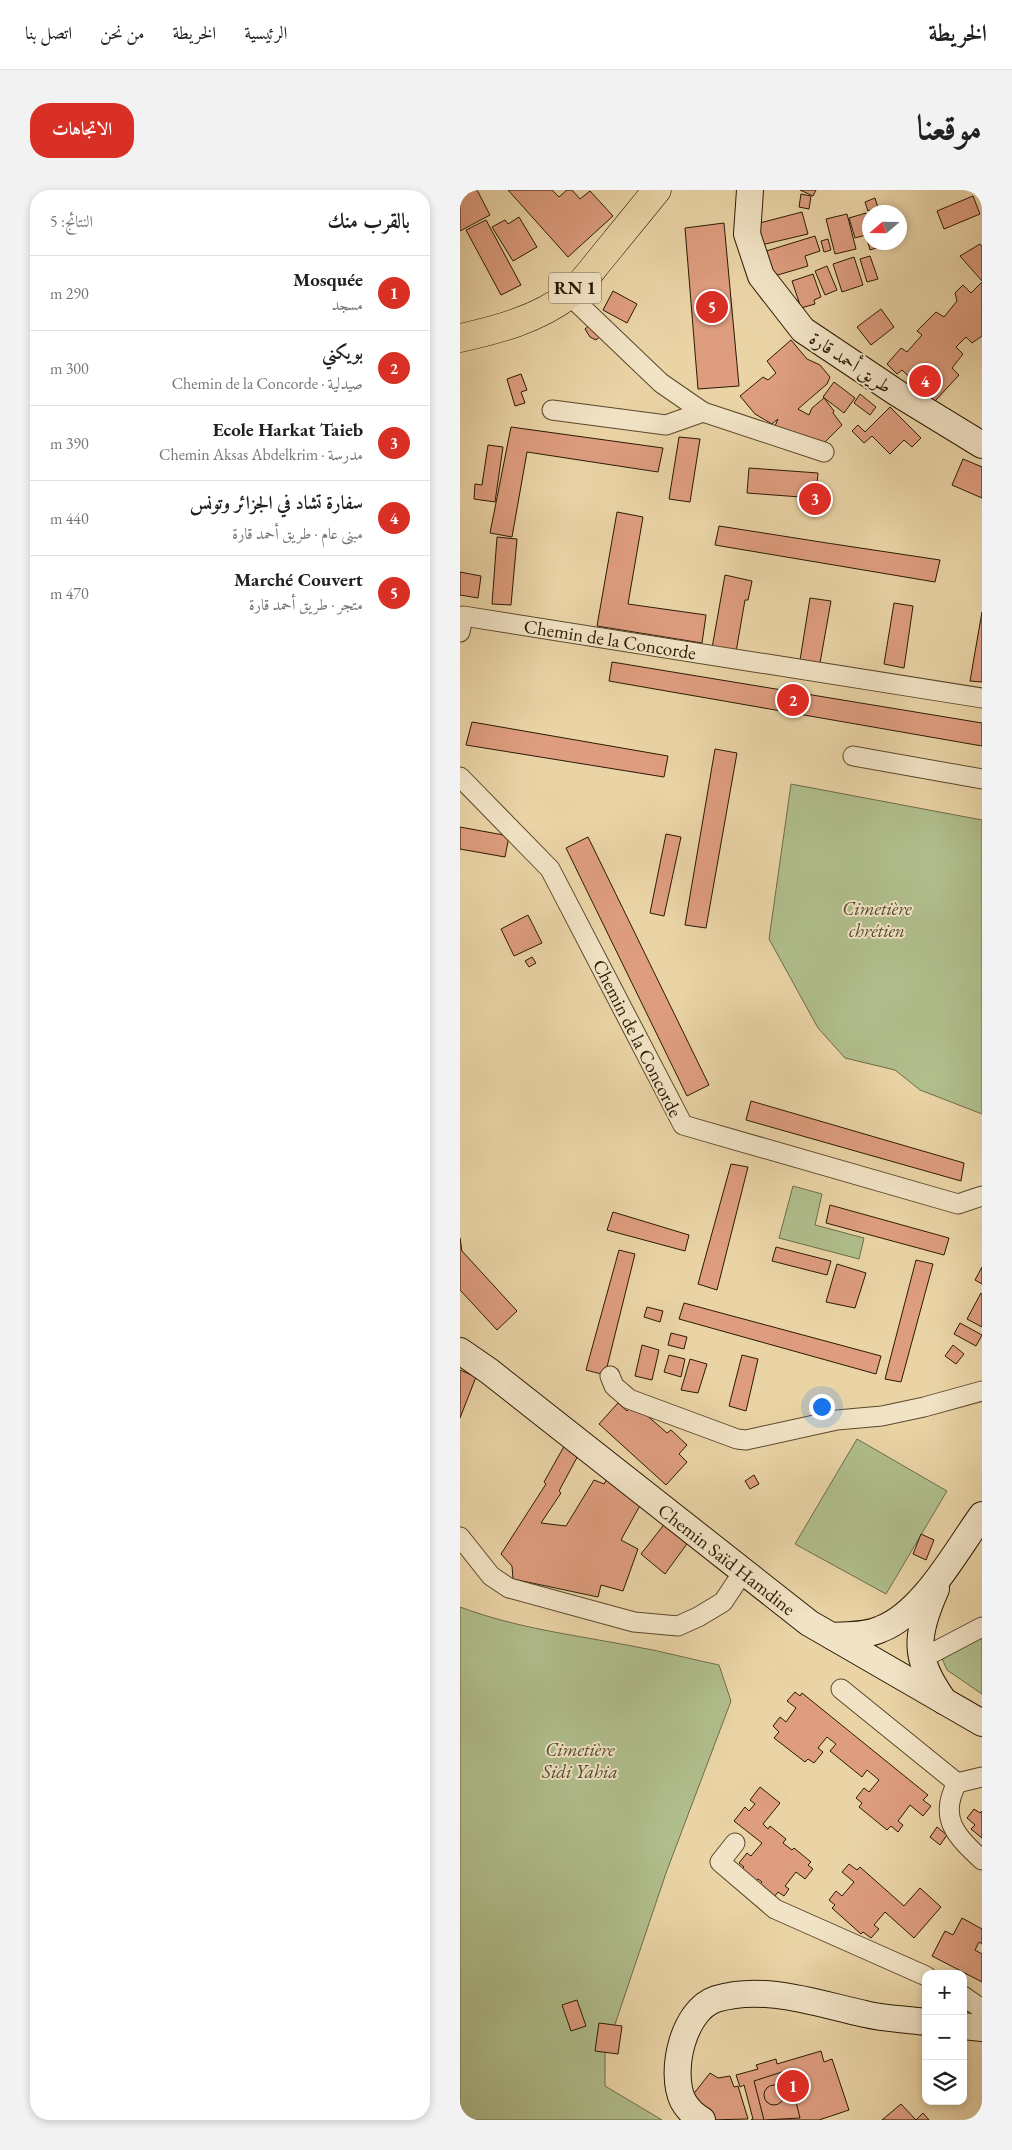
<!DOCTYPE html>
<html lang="ar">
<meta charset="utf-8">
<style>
:root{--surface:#fff;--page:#f2f2f2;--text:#202124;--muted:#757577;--line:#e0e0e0;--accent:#d93025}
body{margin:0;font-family:"EB Garamond",Amiri,serif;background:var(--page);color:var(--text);direction:rtl}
.controls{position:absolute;right:15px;bottom:15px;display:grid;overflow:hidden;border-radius:10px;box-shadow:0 2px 8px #0003}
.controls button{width:45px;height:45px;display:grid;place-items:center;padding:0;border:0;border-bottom:1px solid var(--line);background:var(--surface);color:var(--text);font:25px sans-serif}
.compass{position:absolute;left:402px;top:15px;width:45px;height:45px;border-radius:50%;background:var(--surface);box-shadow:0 2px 8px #0003;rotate:250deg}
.you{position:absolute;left:361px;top:1216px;width:18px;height:18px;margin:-12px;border:4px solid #fff;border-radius:50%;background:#1a73e8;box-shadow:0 0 0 8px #1a73e833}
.badge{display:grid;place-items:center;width:32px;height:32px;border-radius:50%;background:var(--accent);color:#fff;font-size:16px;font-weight:700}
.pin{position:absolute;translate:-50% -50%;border:2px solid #fff;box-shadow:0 1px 5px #0006}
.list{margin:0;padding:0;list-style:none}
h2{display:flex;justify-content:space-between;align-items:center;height:65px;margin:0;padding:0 20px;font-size:21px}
h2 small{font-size:16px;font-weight:400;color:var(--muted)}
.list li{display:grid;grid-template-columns:32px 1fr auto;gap:15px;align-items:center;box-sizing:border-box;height:75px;padding:0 20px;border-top:1px solid var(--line)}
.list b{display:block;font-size:19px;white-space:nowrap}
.list p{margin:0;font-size:16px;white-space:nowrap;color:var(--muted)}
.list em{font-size:16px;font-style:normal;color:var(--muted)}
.icon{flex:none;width:28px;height:28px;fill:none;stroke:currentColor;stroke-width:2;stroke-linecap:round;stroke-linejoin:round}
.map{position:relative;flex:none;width:522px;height:1930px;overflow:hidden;direction:ltr;border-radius:20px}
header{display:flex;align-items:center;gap:30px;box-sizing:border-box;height:70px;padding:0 25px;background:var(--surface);border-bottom:1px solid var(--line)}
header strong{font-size:24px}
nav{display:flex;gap:28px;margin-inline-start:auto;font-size:18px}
.intro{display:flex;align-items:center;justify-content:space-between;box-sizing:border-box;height:120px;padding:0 30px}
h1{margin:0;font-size:35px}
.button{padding:12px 22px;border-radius:20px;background:var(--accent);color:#fff;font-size:18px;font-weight:700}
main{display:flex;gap:30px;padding:0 30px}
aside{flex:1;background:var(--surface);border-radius:20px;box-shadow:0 2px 8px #0003}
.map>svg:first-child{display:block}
.green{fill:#b0be8c;stroke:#6e6c48}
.building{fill:#de9d7f;stroke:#2b1a03}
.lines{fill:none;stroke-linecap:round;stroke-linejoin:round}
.street-casing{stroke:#5b482c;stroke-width:21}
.secondary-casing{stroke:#2b1a03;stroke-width:28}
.primary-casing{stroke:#2b1a03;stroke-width:29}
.street{stroke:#f1e3c5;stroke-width:19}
.secondary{stroke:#f1e3c5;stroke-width:26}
.primary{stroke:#ead4a6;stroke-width:28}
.labels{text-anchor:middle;stroke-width:4;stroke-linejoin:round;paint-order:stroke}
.shield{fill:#f1e3c5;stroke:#66563d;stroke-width:1}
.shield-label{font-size:18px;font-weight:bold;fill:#2b1a03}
.street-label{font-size:19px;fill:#2b1a03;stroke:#f1e3c5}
.park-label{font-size:19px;font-style:italic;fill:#534b2c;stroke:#f1e3c5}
</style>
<header>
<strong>الخريطة</strong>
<nav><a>الرئيسية</a><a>الخريطة</a><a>من نحن</a><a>اتصل بنا</a></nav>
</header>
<div class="intro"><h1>موقعنا</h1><a class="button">الاتجاهات</a></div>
<main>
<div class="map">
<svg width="522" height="1930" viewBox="0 0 522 1930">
<rect width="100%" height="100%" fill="#ead4a6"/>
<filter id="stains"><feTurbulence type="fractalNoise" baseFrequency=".004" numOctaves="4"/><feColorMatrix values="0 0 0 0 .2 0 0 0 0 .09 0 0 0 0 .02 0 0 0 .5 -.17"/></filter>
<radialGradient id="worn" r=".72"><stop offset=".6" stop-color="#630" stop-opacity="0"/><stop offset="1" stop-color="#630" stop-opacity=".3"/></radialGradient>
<g class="green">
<polygon points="331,594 522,630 522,924 460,900 435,880 385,868 358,838 309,749"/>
<polygon points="333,996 362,1004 355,1035 404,1048 399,1069 319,1048"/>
<polygon points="397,1249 487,1301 426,1404 335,1354"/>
<path d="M0 1417C56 1438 114 1445 172 1456 201 1461 230 1469 259 1475L271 1511 206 1683 145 1864V1896L202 1930H0Z"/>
<polygon points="522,1444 522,1504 487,1480 481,1466"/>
</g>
<g class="building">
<polygon points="0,0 17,0 30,25 0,41"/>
<polygon points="48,0 92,0 99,7 107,0 112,0 120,9 130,1 153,26 108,67"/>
<polygon points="340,0 356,0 353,6"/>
<polygon points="341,4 351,6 349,19 339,17"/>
<polygon points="513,6 520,24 484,39 477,21"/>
<polygon points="415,8 418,18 408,21 405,12"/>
<polygon points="342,22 348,44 297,56 292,35"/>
<polygon points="406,23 410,33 410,52 429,54 410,60 406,45 395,48 389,28"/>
<polygon points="387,24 396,59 375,64 366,29"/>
<polygon points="59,27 77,57 53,71 32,37 45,30 48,34"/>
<polygon points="26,30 61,95 41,105 6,40"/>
<polygon points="264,33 279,196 238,199 225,38"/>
<polygon points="355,46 360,61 345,66 348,76 311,87 303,62"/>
<polygon points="368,49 371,60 364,62 361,51"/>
<polygon points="520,54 522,57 522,91 500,66"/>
<polygon points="410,66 418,89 407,92 400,69"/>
<polygon points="394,67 403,95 382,102 373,74"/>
<polygon points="367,76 377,100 365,105 355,81"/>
<polygon points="353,84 361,107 354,110 355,114 341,118 332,91"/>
<polygon points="522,92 522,146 512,153 506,147 496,157 503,164 492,178 499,185 475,211 442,180 437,184 427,174 441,158 447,162 462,145 457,141 476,122 484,127 497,111 495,103 503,95 511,103"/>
<polygon points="153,101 177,114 167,133 143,120"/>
<polygon points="421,119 434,137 411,155 397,137"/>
<polygon points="132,133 143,144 136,150 130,147 125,139"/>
<polygon points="331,150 347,169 360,175 370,187 367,194 338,219 349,225 352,218 364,208 374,221 373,223 382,235 360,257 315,236 318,229 312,234 295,224 280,206 303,187 308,190 316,183 307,171"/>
<polygon points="61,184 67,200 61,202 65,213 55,216 47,189"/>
<polygon points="374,192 395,208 384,223 363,207"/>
<polygon points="400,204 416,217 410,225 394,213"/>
<polygon points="430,217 461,248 452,257 444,250 430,264 412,246 404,253 392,241 398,235 405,242"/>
<polygon points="51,237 203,258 198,282 67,262 52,347 30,343"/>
<polygon points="219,247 240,249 230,312 209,309"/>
<polygon points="28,255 43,257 35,312 14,309 15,294 22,295"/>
<polygon points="503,269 522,277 522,308 492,295"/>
<polygon points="289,278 358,283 356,305 367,306 367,309 287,303"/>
<polygon points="157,322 183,327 168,414 246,425 242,453 137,436"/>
<polygon points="259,336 367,353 480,370 475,392 255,355"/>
<polygon points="37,347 57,349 51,415 32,414"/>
<polygon points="0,382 21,386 18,408 0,405"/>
<polygon points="265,385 292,391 288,410 285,410 276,462 252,458"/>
<polygon points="350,408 371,411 360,473 340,470"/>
<polygon points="434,413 453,416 444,478 424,474"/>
<polygon points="522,422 522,492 510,491"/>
<polygon points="152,472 522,533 522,556 149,491"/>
<polygon points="12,532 208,566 204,587 6,555"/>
<polygon points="255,559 277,563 246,738 225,735"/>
<polygon points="0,637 49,646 45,667 0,659"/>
<polygon points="206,644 221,647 204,726 190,723"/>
<polygon points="128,647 249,895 227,906 106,658"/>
<polygon points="68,725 82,753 54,766 41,739"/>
<polygon points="72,767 76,773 69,777 65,771"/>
<polygon points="291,911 504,973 501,991 286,930"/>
<polygon points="271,974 288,977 257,1100 238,1094"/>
<polygon points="370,1015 489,1048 484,1065 366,1033"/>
<polygon points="153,1022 229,1045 225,1061 147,1040"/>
<polygon points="0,1048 2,1061 57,1121 37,1140 0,1100"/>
<polygon points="316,1057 371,1071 367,1085 312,1071"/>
<polygon points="159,1060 175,1064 145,1185 126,1180"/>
<polygon points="456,1070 473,1074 441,1192 425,1189"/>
<polygon points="377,1074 406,1083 395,1118 366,1112"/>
<polygon points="522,1077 522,1094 515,1090"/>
<polygon points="521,1103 522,1104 522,1137 507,1129"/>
<polygon points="224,1113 421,1166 416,1184 219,1129"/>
<polygon points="187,1117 203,1121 200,1132 184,1127"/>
<polygon points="500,1133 522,1145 516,1156 494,1144"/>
<polygon points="211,1143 227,1147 224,1159 208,1155"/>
<polygon points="182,1155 199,1160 192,1190 175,1186"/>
<polygon points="493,1155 504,1164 496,1174 485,1166"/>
<polygon points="209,1165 225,1169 221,1187 204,1182"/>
<polygon points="282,1165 298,1169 286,1221 269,1216"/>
<polygon points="230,1169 247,1174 238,1203 221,1200"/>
<polygon points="0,1180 16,1187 0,1228"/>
<polygon points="158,1213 167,1221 174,1214 207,1243 211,1240 227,1255 219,1264 227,1272 206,1295 139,1234"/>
<polygon points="107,1251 121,1260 99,1301 101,1303 81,1333 106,1336 134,1290 144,1294 147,1289 183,1310 161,1350 178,1359 163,1401 141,1395 138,1407 53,1389 52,1376 41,1364 86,1294 84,1292"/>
<polygon points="294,1285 299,1294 290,1299 285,1291"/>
<polygon points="206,1332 229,1351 205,1384 181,1364"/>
<polygon points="461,1344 474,1350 466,1370 453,1364"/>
<polygon points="335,1502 340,1506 342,1503 468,1605 463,1610 471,1616 463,1626 450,1615 438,1631 443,1635 438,1642 431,1636 427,1640 399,1617 402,1613 396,1608 404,1598 409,1602 419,1590 407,1580 402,1587 370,1561 376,1554 367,1547 358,1558 363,1562 354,1573 348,1569 345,1572 314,1548 319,1542 313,1536 320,1527 326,1532 336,1518 327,1511"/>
<polygon points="300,1597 320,1613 303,1634 308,1639 310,1636 326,1649 323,1653 332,1660 334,1658 351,1672 348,1675 353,1679 345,1689 336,1682 325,1696 329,1699 324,1706 318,1702 314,1707 299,1695 302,1692 298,1689 296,1692 281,1680 284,1677 279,1673 287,1663 291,1666 302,1653 274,1631 285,1617 289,1621 295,1614 290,1610"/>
<polygon points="514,1619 520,1623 522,1621 522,1648 511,1639 515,1635 507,1628"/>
<polygon points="477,1637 487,1645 480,1655 470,1647"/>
<polygon points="389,1674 397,1680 400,1677 444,1716 460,1698 481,1717 454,1748 425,1722 414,1735 419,1739 411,1748 403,1742 401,1744 372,1718 375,1715 369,1710 376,1701 382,1706 394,1692 382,1682"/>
<polygon points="502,1728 522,1739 522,1754 519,1752 515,1760 522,1764 522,1792 472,1766 485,1741 493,1745"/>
<polygon points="117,1810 126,1836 111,1841 102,1815"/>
<polygon points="139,1833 162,1836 158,1864 135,1861"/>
<polygon points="361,1861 364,1872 372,1869 389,1920 359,1930 291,1930 293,1929 284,1895 280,1897 276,1885 298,1879 296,1875 316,1869 317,1874"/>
<polygon points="328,1880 340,1928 304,1930 294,1891"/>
<polygon points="250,1883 258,1888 270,1886 274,1897 278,1896 288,1929 248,1930 228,1911"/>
<circle cx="314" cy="1905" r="10"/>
<polygon points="441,1914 456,1930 422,1930"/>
<polygon points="463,1923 469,1930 456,1930"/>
</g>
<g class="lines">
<defs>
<g id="street">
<polyline points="109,105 201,193 243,222 364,262"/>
<polyline points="92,220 206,235 243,222"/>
<polyline points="0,442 3,426 522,508"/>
<polyline points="393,566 522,589"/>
<polyline points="0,587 90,679 223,935 498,1014 522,1006"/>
<polyline points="150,1186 154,1196 169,1209 277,1249 286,1250 377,1230 422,1226 464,1217 522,1201"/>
<polyline points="0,1347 31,1386 49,1398 174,1432 218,1436 238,1427 263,1412 283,1382"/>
<polyline points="461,1469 522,1437"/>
<polyline points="381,1499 497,1593"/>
<path d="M522 1587 497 1593C478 1628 496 1646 522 1670"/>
<polyline points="275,1653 260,1672 315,1719 466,1786"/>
<polyline points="503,1806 522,1819"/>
</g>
<g id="secondary">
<polyline points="290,0 287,44 301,86 343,140 437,203 522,255"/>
<polyline points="0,1161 29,1181 349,1433 522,1533"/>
<path d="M476 1399C455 1446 453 1468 484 1511"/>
<path d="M372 1446C388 1445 406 1446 421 1439 463 1423 496 1361 522 1325"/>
<polyline points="503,1836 522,1838"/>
<path d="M242 1930C235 1926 227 1918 223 1911 209 1882 223 1820 256 1809 304 1794 358 1814 405 1824 425 1829 446 1829 466 1832"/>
</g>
<path id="primary" d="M0 148C37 140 78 129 109 105 122 94 133 78 144 65 162 43 179 22 197 0"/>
</defs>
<use href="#street" class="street-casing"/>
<use href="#secondary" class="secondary-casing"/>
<use href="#primary" class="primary-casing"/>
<use href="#street" class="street"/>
<use href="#secondary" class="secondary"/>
<use href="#primary" class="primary"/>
</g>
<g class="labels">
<rect class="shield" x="89" y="82.5" width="52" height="31" rx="4"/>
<g class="shield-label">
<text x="115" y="104">RN 1</text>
</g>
<g class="street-label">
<text transform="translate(391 172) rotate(34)" y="7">طريق أحمد قارة</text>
<text transform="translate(150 449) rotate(9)" y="7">Chemin de la Concorde</text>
<text transform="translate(178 848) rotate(63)" y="7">Chemin de la Concorde</text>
<text transform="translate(267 1369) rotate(38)" y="7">Chemin Saïd Hamdine</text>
</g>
<g class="park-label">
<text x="417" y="725">Cimetière<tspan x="417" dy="22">chrétien</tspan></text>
<text x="120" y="1566">Cimetière<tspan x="120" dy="22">Sidi Yahia</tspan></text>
</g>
</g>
<rect width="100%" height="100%" filter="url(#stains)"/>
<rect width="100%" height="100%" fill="url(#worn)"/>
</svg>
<div class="controls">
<button>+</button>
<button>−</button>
<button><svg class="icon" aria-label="layers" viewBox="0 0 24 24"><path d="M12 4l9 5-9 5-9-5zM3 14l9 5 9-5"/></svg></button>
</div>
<svg class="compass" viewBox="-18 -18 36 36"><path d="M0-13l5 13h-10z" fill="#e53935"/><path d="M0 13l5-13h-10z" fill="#757577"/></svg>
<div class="you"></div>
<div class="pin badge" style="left:333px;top:1896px">1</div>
<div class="pin badge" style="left:333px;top:510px">2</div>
<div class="pin badge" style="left:355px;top:309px">3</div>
<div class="pin badge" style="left:465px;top:191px">4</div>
<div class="pin badge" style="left:252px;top:117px">5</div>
</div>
<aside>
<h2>بالقرب منك<small>النتائج: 5</small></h2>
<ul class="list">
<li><span class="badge">1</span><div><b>Mosquée</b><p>مسجد</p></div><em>290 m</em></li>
<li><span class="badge">2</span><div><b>بويكني</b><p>صيدلية · Chemin de la Concorde</p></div><em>300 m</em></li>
<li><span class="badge">3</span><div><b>Ecole Harkat Taieb</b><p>مدرسة · Chemin Aksas Abdelkrim</p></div><em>390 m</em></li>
<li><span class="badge">4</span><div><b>سفارة تشاد في الجزائر وتونس</b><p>مبنى عام · طريق أحمد قارة</p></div><em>440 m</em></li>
<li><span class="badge">5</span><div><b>Marché Couvert</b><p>متجر · طريق أحمد قارة</p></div><em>470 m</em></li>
</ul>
</aside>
</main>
